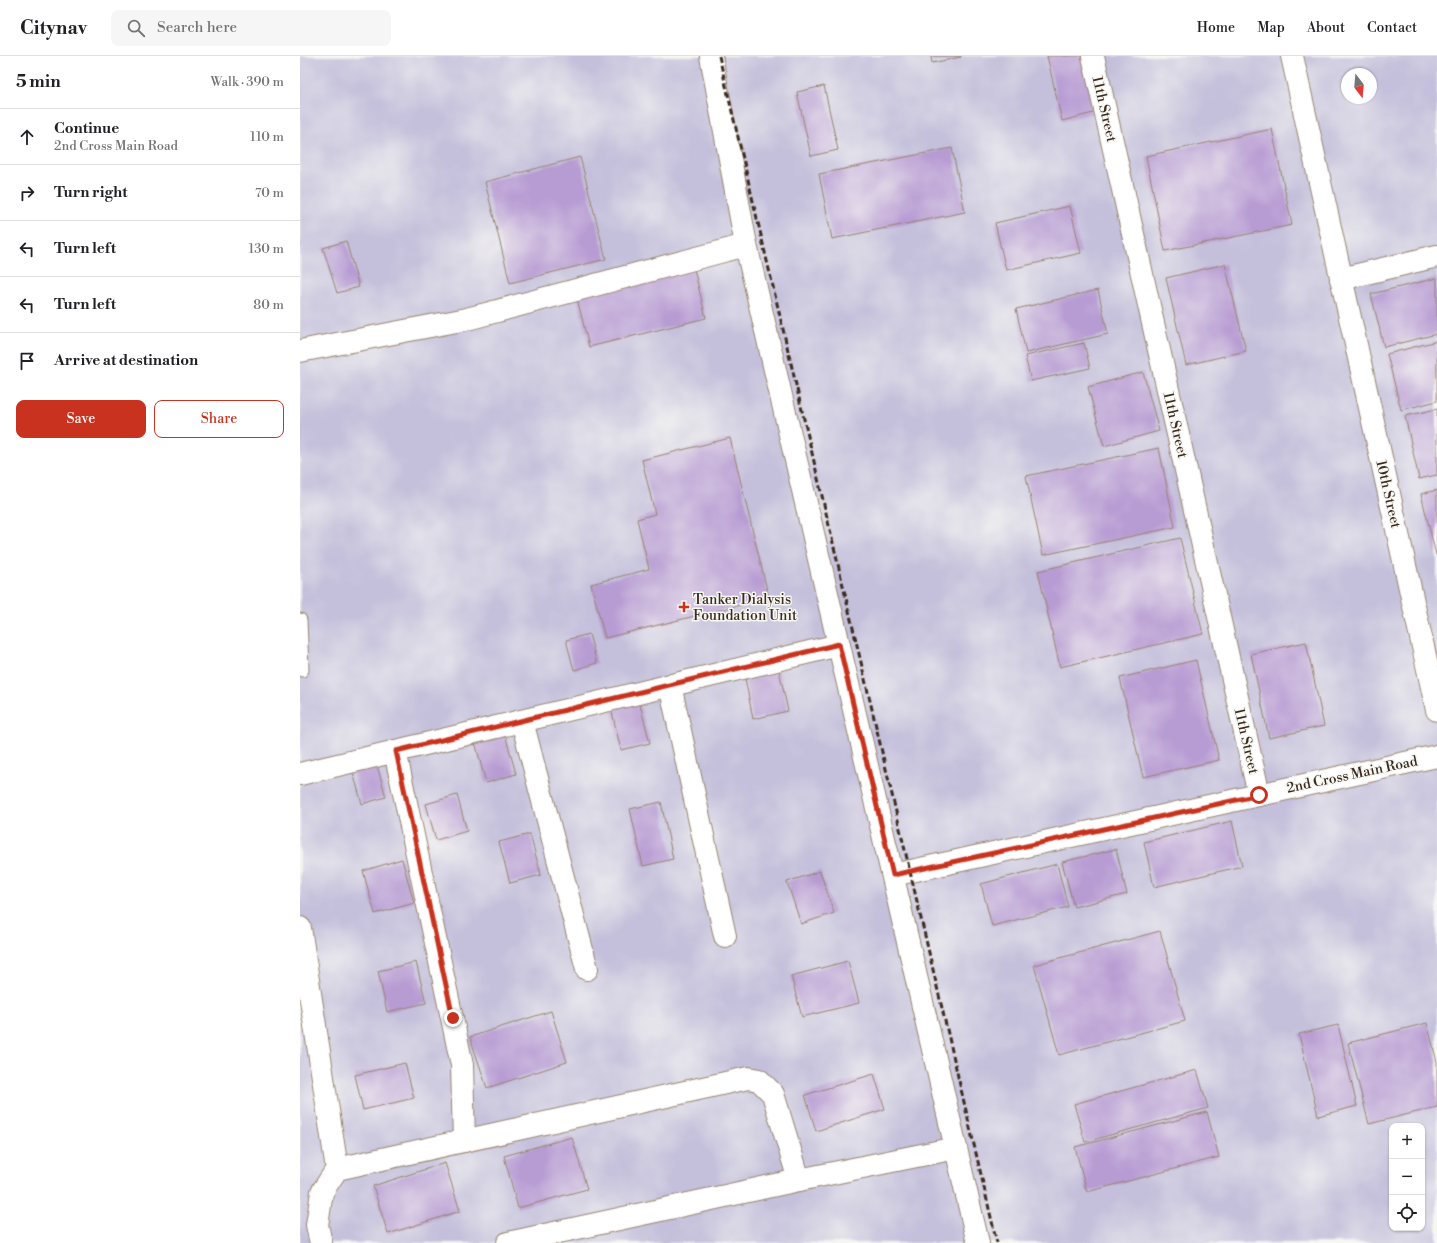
<!DOCTYPE html>
<meta charset="utf-8">
<style>
:root{--surface:#fff;--page:#f6f6f6;--text:#202124;--muted:#757577;--line:#e0e0e0;--accent:#c8321e}
body{margin:0;font-family:"Libre Bodoni",serif;background:var(--page);color:var(--text)}
.controls{position:absolute;right:12px;bottom:12px;display:grid;overflow:hidden;border-radius:8px;box-shadow:0 1px 3px #0004}
.controls button{width:36px;height:36px;display:grid;place-items:center;padding:0;border:0;border-bottom:1px solid var(--line);background:var(--surface);color:var(--text);font:20px sans-serif}
.compass{position:absolute;left:1041px;top:12px;width:36px;height:36px;border-radius:50%;background:var(--surface);box-shadow:0 1px 3px #0004;rotate:164deg}
.stop{position:absolute;width:12px;height:12px;margin:-9px;border:3px solid #c8321e;border-radius:50%;background:#fff}
.stop.end{background:#c8321e;border-color:#fff;box-shadow:0 1px 4px #0008}
.list{margin:0;padding:0;list-style:none}
h2{display:flex;justify-content:space-between;align-items:center;height:52px;margin:0;padding:0 16px;font-size:17px}
h2 small{font-size:13px;font-weight:400;color:var(--muted)}
.list li{display:grid;grid-template-columns:26px 1fr auto;gap:12px;align-items:center;box-sizing:border-box;height:56px;padding:0 16px;border-top:1px solid var(--line)}
.list b{display:block;font-size:15px;white-space:nowrap}
.list p{margin:0;font-size:13px;white-space:nowrap;color:var(--muted)}
.list em{font-size:13px;font-style:normal;color:var(--muted)}
.actions{display:flex;gap:8px;padding:12px 16px}
.actions a{flex:1;padding:9px 0;border:1px solid var(--accent);border-radius:8px;text-align:center;font-size:14px;color:var(--accent)}
.actions .main{background:var(--accent);color:#fff}
.icon{flex:none;width:22px;height:22px;fill:none;stroke:currentColor;stroke-width:2;stroke-linecap:round;stroke-linejoin:round}
.map{position:relative;flex:none;width:1137px;height:1187px;overflow:hidden}
header{display:flex;align-items:center;gap:24px;box-sizing:border-box;height:56px;padding:0 20px;background:var(--surface);border-bottom:1px solid var(--line)}
header strong{font-size:19px}
nav{display:flex;gap:22px;margin-inline-start:auto;font-size:14px}
.search{width:280px;height:36px;background:var(--page);display:flex;align-items:center;gap:10px;box-sizing:border-box;padding:0 14px;border-radius:8px;color:var(--muted);font-size:15px}
main{display:flex}
aside{flex:1;background:var(--surface)}
.map>svg:first-child{display:block}
.industrial{fill:#c4c0db;fill-rule:evenodd}
.building{fill:#b79bd3}
.lines{fill:none;stroke-linecap:round;stroke-linejoin:round}
.service-casing{stroke:#96826e;stroke-width:15}
.minor-casing{stroke:#96826e;stroke-width:24}
.tertiary-casing{stroke:#96826e;stroke-width:24}
.service{stroke:#fff;stroke-width:13}
.minor{stroke:#fff;stroke-width:22}
.tertiary{stroke:#fff;stroke-width:22}
.rail{stroke:#3b2a1e;stroke-width:3;stroke-dasharray:6 3;stroke-linecap:butt}
.route{stroke:#c8321e;stroke-width:5}
.poi-dot{fill:#c8321e;stroke:#f6f6f2;stroke-width:1.5}
.labels{text-anchor:middle;stroke-width:3;stroke-linejoin:round;paint-order:stroke}
.street-label{font-size:14px;fill:#3b2a1e;stroke:#f6f6f2}
.poi-label{font-size:14px;fill:#3b2a1e;stroke:#f6f6f2;text-anchor:start}
</style>
<header>
<strong>Citynav</strong>
<div class="search"><svg class="icon" aria-label="search" viewBox="0 0 24 24"><circle cx="10" cy="10" r="6"/><path d="M15 15l6 6"/></svg>Search here</div>
<nav><a>Home</a><a>Map</a><a>About</a><a>Contact</a></nav>
</header>
<main>
<aside>
<h2>5 min<small>Walk · 390 m</small></h2>
<ul class="list">
<li><svg class="icon" aria-label="ahead" viewBox="0 0 24 24"><path d="M12 20V5M6 11l6-6 6 6"/></svg><div><b>Continue</b><p>2nd Cross Main Road</p></div><em>110 m</em></li>
<li><svg class="icon" aria-label="right" viewBox="0 0 24 24"><path d="M7 20v-9h11M14 6l5 5-5 5"/></svg><div><b>Turn right</b></div><em>70 m</em></li>
<li><svg class="icon" aria-label="left" viewBox="0 0 24 24"><path d="M17 20v-9H6M10 6l-5 5 5 5"/></svg><div><b>Turn left</b></div><em>130 m</em></li>
<li><svg class="icon" aria-label="left" viewBox="0 0 24 24"><path d="M17 20v-9H6M10 6l-5 5 5 5"/></svg><div><b>Turn left</b></div><em>80 m</em></li>
<li><svg class="icon" aria-label="arrive" viewBox="0 0 24 24"><path d="M6 21V4h12l-3 4 3 4H6"/></svg><div><b>Arrive at destination</b></div></li>
</ul>
<div class="actions"><a class="main">Save</a><a>Share</a></div>
</aside>
<div class="map">
<svg width="1137" height="1187" viewBox="0 0 1137 1187">
<rect width="100%" height="100%" fill="#f6f6f2"/>
<filter id="ink" filterUnits="userSpaceOnUse"><feTurbulence type="fractalNoise" baseFrequency=".025" numOctaves="2"/><feDisplacementMap in="SourceGraphic" scale="8" xChannelSelector="R" yChannelSelector="G"/><feConvolveMatrix kernelMatrix="1 2 1 2 8 2 1 2 1" color-interpolation-filters="sRGB"/></filter>
<filter id="wash" filterUnits="userSpaceOnUse"><feTurbulence type="fractalNoise" baseFrequency=".012" numOctaves="4" result="noise"/><feDisplacementMap in="SourceGraphic" scale="16" xChannelSelector="R" yChannelSelector="G"/><feGaussianBlur stdDeviation="0.9" result="paint"/><feColorMatrix in="noise" values="0 0 0 0 0 0 0 0 0 0 0 0 0 0 0 0 0 1.4 0 .05"/><feComposite in="paint" operator="in"/></filter>
<g filter="url(#wash)">
<rect width="100%" height="100%" fill="#f2dbbd"/>
<path class="industrial" d="M0 0H1137V1187H0ZM1047 18H1071V42H1047ZM1092 1070H1122V1172H1092Z"/>
<g id="blocks">
<g class="building">
<polygon points="631,0 661,0 661,1 632,7"/>
<polygon points="747,0 787,0 801,55 762,65"/>
<polygon points="524,30 538,94 511,100 497,36"/>
<polygon points="972,73 992,169 865,195 846,100"/>
<polygon points="652,92 665,156 532,183 519,118"/>
<polygon points="280,101 306,203 210,227 185,126"/>
<polygon points="770,150 781,197 706,214 695,167"/>
<polygon points="46,185 59,231 37,237 23,192"/>
<polygon points="925,208 946,295 886,309 866,222"/>
<polygon points="393,209 406,262 289,291 276,238"/>
<polygon points="1137,222 1137,278 1084,291 1071,238"/>
<polygon points="798,234 808,278 726,297 716,253"/>
<polygon points="1137,285 1137,345 1101,354 1087,298"/>
<polygon points="784,287 790,312 731,325 725,300"/>
<polygon points="843,316 859,375 804,390 788,331"/>
<polygon points="1137,353 1137,419 1119,423 1105,360"/>
<polygon points="430,382 469,542 305,582 291,528 349,513 337,463 355,458 342,404"/>
<polygon points="859,392 875,471 743,499 726,420"/>
<polygon points="1137,434 1137,499 1136,499 1121,438"/>
<polygon points="880,482 903,578 760,611 738,515"/>
<polygon points="289,578 297,607 274,614 266,584"/>
<polygon points="1006,586 1024,670 969,682 951,598"/>
<polygon points="896,604 919,704 843,721 820,622"/>
<polygon points="479,614 488,655 453,663 445,622"/>
<polygon points="339,645 350,687 321,694 311,652"/>
<polygon points="205,678 216,718 186,727 175,686"/>
<polygon points="76,706 86,741 62,748 52,713"/>
<polygon points="157,739 167,775 136,784 126,748"/>
<polygon points="361,746 373,803 343,810 330,753"/>
<polygon points="932,765 942,810 854,831 844,786"/>
<polygon points="230,778 241,819 210,827 199,786"/>
<polygon points="816,793 827,838 774,851 762,806"/>
<polygon points="102,803 114,847 75,858 63,815"/>
<polygon points="757,808 768,851 692,870 681,828"/>
<polygon points="520,815 534,857 501,868 487,826"/>
<polygon points="860,875 885,965 759,999 734,909"/>
<polygon points="548,905 559,947 502,961 491,920"/>
<polygon points="116,906 126,947 87,956 78,915"/>
<polygon points="251,955 267,1006 187,1032 170,981"/>
<polygon points="1127,967 1137,1006 1137,1051 1069,1068 1048,987"/>
<polygon points="1038,969 1057,1050 1018,1060 999,978"/>
<polygon points="105,1007 114,1042 63,1054 55,1019"/>
<polygon points="897,1014 908,1052 785,1086 774,1048"/>
<polygon points="574,1018 585,1053 516,1075 505,1039"/>
<polygon points="907,1056 919,1101 787,1136 775,1091"/>
<polygon points="272,1081 287,1133 218,1152 204,1100"/>
<polygon points="145,1107 160,1155 88,1178 73,1130"/>
</g>
</g>
</g>
<g filter="url(#ink)">
<use href="#blocks" fill-opacity="0" stroke="#96826e" stroke-width="1"/>
<g class="lines">
<defs>
<polyline id="service" points="0,564 2,614"/>
<g id="minor">
<polyline points="793,0 959,739"/>
<polyline points="992,0 1137,654"/>
<polyline points="1041,223 1137,200"/>
<polyline points="0,295 167,263 446,189"/>
<polyline points="370,629 425,880"/>
<polyline points="222,665 287,913"/>
<polyline points="95,695 162,1009 164,1085"/>
<polyline points="0,718 539,589"/>
<polyline points="593,819 1137,700"/>
<polyline points="0,872 37,1113"/>
<polyline points="21,1187 17,1169 22,1136 37,1113 448,1022 459,1024 473,1038 499,1124 656,1092"/>
<polyline points="208,1187 499,1124"/>
</g>
<polyline id="tertiary" points="411,0 446,189 678,1187"/>
</defs>
<use href="#service" class="service-casing"/>
<use href="#minor" class="minor-casing"/>
<use href="#tertiary" class="tertiary-casing"/>
<use href="#service" class="service"/>
<use href="#minor" class="minor"/>
<use href="#tertiary" class="tertiary"/>
<polyline class="rail" points="419,0 697,1187"/>
</g>
</g>
<g class="lines" filter="url(#ink)">
<polyline class="route" points="153,962 96,695 539,588 593,819 959,739"/>
</g>
<path class="poi-dot" d="M382 545h4v4h4v4h-4v4h-4v-4h-4v-4h4z"/>
<g class="labels">
<g class="street-label">
<text transform="translate(805 53) rotate(77)" y="5">11th Street</text>
<text transform="translate(876 369) rotate(77)" y="5">11th Street</text>
<text transform="translate(1089 438) rotate(77)" y="5">10th Street</text>
<text transform="translate(947 685) rotate(77)" y="5">11th Street</text>
<text transform="translate(1052 718) rotate(-12)" y="5">2nd Cross Main Road</text>
</g>
<g class="poi-label">
<text x="393" y="548">Tanker Dialysis<tspan x="393" dy="16">Foundation Unit</tspan></text>
</g>
</g>
</svg>
<div class="controls">
<button>+</button>
<button>−</button>
<button><svg class="icon" aria-label="locate" viewBox="0 0 24 24"><circle cx="12" cy="12" r="6"/><path d="M12 2v4M12 18v4M2 12h4M18 12h4"/></svg></button>
</div>
<svg class="compass" viewBox="-18 -18 36 36"><path d="M0-13l5 13h-10z" fill="#e53935"/><path d="M0 13l5-13h-10z" fill="#757577"/></svg>
<div class="stop" style="left:959px;top:739px"></div>
<div class="stop end" style="left:153px;top:962px"></div>
</div>
</main>
